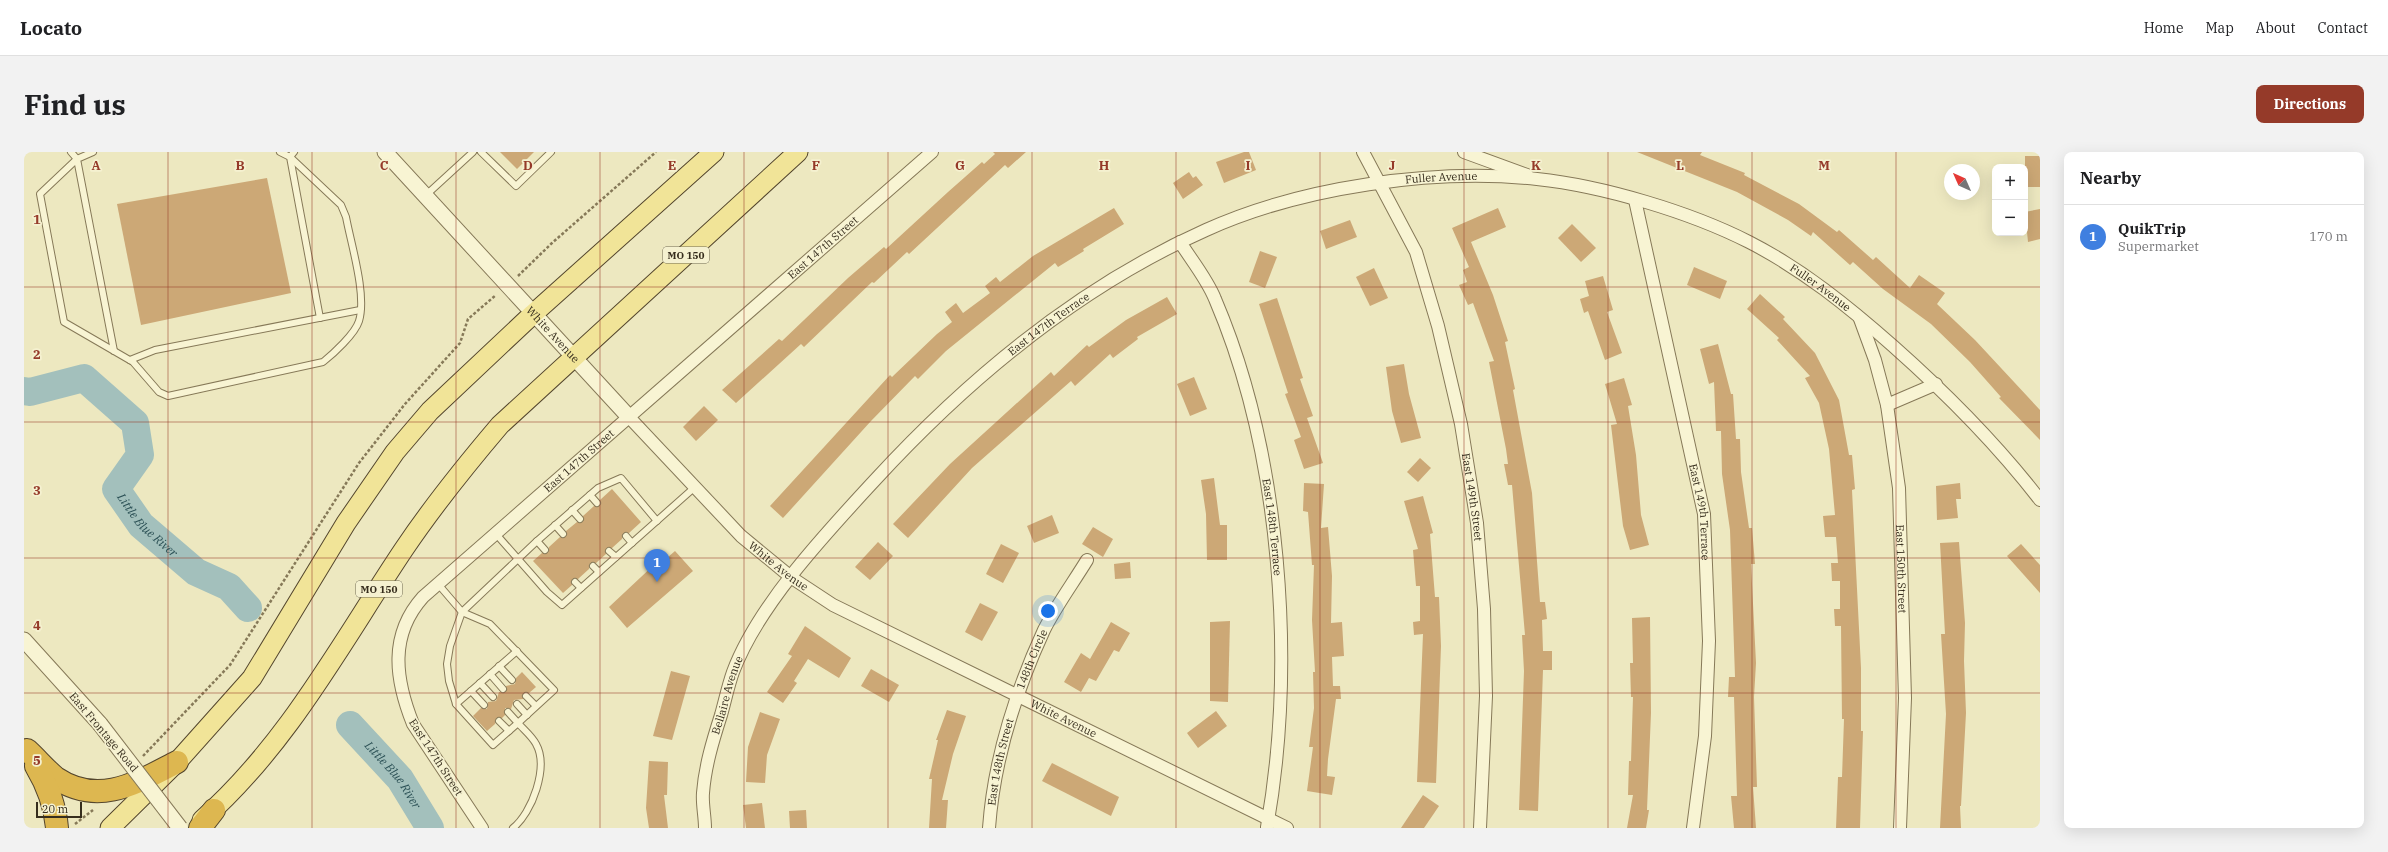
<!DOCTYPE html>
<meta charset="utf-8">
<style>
:root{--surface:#fff;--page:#f2f2f2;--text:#202124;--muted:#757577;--line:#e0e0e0;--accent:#953a29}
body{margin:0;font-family:"IBM Plex Serif",serif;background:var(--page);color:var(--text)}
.controls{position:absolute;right:12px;top:12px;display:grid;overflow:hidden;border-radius:8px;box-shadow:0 4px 16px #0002}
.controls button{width:36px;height:36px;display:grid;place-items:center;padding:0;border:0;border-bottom:1px solid var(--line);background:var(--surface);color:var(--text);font:20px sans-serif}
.compass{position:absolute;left:1920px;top:12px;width:36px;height:36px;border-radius:50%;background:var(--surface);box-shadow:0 4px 16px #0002;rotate:315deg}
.scale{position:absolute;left:12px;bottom:10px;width:46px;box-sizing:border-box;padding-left:4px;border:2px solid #362d1d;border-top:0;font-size:11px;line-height:14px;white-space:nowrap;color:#362d1d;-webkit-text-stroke:3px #f5f1d0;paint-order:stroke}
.you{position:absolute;left:1024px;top:459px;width:14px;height:14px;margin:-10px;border:3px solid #fff;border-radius:50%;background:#1a73e8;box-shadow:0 0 0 6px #1a73e833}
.badge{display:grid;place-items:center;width:26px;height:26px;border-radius:50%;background:var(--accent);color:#fff;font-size:13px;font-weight:700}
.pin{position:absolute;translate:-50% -33px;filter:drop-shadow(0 1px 2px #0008)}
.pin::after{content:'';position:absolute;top:21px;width:14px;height:12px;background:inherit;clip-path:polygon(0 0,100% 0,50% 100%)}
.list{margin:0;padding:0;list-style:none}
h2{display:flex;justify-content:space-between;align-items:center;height:52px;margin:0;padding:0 16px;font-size:17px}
h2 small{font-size:13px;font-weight:400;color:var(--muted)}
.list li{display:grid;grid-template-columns:26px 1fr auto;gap:12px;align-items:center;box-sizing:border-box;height:64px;padding:0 16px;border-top:1px solid var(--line)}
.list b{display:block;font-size:15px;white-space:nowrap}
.list p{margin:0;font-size:13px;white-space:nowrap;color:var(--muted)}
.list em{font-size:13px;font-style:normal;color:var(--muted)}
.map{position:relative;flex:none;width:2016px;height:676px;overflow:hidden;border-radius:8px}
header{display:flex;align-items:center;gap:24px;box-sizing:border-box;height:56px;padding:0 20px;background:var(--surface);border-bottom:1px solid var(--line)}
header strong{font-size:19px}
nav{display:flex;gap:22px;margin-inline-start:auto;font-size:14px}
.intro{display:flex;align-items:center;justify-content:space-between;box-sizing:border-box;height:96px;padding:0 24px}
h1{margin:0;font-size:28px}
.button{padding:10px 18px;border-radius:8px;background:var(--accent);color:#fff;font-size:14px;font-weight:700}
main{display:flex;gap:24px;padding:0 24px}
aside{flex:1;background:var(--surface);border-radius:8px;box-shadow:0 4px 16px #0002}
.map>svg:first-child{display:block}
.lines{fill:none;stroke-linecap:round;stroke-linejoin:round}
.river{stroke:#a3c0bc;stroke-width:28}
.building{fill:#cca876}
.service-casing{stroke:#867958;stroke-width:8}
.minor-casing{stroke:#867958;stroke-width:14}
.tertiary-casing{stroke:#867958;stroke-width:17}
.primary-casing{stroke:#54462d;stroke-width:21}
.motorway-casing{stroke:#54462d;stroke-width:24}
.path{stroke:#867958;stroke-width:2.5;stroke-dasharray:3 2;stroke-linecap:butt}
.service{stroke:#f8f4d3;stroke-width:6}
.minor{stroke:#f8f4d3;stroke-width:12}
.tertiary{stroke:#f8f4d3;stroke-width:15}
.primary{stroke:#f1e498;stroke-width:19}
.motorway{stroke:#ddb750;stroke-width:22}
.tertiary-bridge-casing{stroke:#867958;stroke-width:17;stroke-linecap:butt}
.tertiary-bridge{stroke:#f8f4d3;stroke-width:15}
.grid{fill:none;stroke:#953a29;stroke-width:1;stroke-opacity:0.55}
.labels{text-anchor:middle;stroke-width:3.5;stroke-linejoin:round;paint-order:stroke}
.shield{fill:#f5f1d0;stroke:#6f6853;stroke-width:1}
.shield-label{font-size:10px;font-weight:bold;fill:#362d1d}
.street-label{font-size:11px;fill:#362d1d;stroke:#f5f1d0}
.water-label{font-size:12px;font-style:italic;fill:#2c5156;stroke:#f5f1d0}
.grid-label{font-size:13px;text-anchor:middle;font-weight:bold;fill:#953a29;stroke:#f5f1d0;stroke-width:3.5;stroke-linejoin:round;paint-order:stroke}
</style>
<header>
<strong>Locato</strong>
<nav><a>Home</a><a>Map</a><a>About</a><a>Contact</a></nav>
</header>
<div class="intro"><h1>Find us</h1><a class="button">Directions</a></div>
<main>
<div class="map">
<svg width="2016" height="676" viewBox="0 0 2016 676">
<rect width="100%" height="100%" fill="#ede8c0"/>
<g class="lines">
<g class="river">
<path id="s1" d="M0 239 6 240 60 226 111 271 116 303 92 337 117 373 172 420 205 435 224 456"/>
<path id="s2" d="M326 573 376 627 406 676"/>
</g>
</g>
<g class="building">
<polygon points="476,0 510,0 493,17"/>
<polygon points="969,0 1002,0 984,16 981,13 885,102 883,100 850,131 848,130 780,195 777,192 712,251 698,238 755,187 758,189 824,126 860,95 862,97 924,40 958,10 960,12 971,2"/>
<polygon points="1220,0 1225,0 1232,18 1200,31 1192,10"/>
<polygon points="1613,0 1678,0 1676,3 1721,21 1720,23 1775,52 1813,80 1815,78 1849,108 1852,105 1886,136 1895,123 1921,141 1913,152 1951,188 2016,258 2016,288 1975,246 1977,245 1946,210 1907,172 1859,137 1829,110 1826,113 1789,80 1787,84 1764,68 1713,40"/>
<rect x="2001" y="4" width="15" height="31"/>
<polygon points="1165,20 1169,26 1172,24 1179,33 1159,47 1149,31"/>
<polygon points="243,26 267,141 117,173 93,52"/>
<polygon points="1090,56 1100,72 1059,97 1060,99 1034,115 1031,111 922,199 894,227 891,224 847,269 759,366 746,354 866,223 868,225 913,182 928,170 921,160 932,151 939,161 966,141 961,134 972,125 976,130 1009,104"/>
<polygon points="1474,56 1482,75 1447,90 1469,143 1484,189 1481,190 1491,237 1489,238 1508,341 1516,450 1521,450 1523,467 1518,468 1519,499 1528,499 1528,518 1519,518 1514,659 1495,658 1500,519 1498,483 1501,483 1488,333 1484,333 1480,312 1484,312 1482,297 1465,210 1470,209 1449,151 1444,153 1435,133 1443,130 1439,118 1445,115 1428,76"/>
<polygon points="2016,57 2016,87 2004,90 2001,60"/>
<polygon points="1326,68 1333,85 1302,97 1296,79"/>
<polygon points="1548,72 1572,96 1557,110 1534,86"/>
<polygon points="1236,99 1253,105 1241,136 1225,130"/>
<polygon points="1670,115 1703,129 1696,147 1663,133"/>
<polygon points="1350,116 1364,146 1346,154 1332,125"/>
<polygon points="1579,124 1589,158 1583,160 1598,201 1581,208 1564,159 1560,161 1556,147 1565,144 1561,129"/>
<polygon points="1736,142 1761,165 1759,167 1791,201 1815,248 1825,303 1828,303 1831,337 1828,338 1837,516 1837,579 1839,579 1836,676 1812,676 1814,625 1818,625 1820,567 1818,567 1817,474 1811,474 1810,457 1816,457 1816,429 1808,429 1807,411 1814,411 1812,385 1801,385 1799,364 1811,363 1805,297 1795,251 1781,226 1786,224 1753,188 1755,186 1723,157"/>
<polygon points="1143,145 1153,162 1113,185 1114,187 1089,206 1086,202 1051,234 1047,229 948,316 884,386 869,372 926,312 1027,220 1030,224 1063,193 1065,195 1102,168"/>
<polygon points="1253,146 1279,226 1276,227 1289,264 1283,266 1299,311 1280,317 1270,288 1277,285 1261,242 1264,241 1235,152"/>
<polygon points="1694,192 1707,242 1709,242 1712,287 1716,287 1717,320 1725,376 1728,376 1731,412 1727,412 1732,511 1730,545 1733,635 1729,635 1732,676 1710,676 1707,644 1713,644 1710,545 1704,545 1705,525 1711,525 1706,378 1698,322 1697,279 1692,279 1690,230 1685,232 1676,197"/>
<polygon points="1380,212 1385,242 1397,286 1377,291 1368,259 1362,215"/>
<polygon points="1170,225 1183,257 1166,264 1153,232"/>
<polygon points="1600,226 1608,253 1604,254 1612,303 1617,363 1625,393 1606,398 1599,374 1587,273 1593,272 1581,232"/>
<polygon points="680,254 694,268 672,289 659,275"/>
<polygon points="1396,306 1407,316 1394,330 1383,320"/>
<polygon points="1190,326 1196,373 1203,373 1203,408 1183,408 1182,362 1177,328"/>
<polygon points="1280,331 1300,332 1297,376 1304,375 1308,424 1307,471 1318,470 1320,504 1308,505 1309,534 1316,534 1317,547 1312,547 1304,607 1303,624 1311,625 1308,643 1283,639 1289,595 1285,595 1290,556 1289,520 1291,520 1288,468 1290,413 1288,413 1284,360 1279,359"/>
<polygon points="1936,331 1937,347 1932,347 1934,366 1913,368 1912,334"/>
<polygon points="588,337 617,370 605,381 599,381 598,387 588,396 582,396 582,402 572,411 566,411 565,417 554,427 548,427 548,433 539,441 509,409 518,401 524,401 525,395 536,385 542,385 542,379 553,370 559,370 559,364 570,354 576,354 576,348"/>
<polygon points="1399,344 1409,381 1406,382 1411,445 1415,445 1417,494 1412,631 1393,630 1399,482 1390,483 1389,470 1396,469 1396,434 1392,434 1389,398 1394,397 1380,349"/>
<polygon points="1028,363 1035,381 1010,391 1003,374"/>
<polygon points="1069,375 1089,387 1079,405 1058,392"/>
<polygon points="854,390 869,404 846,428 831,415"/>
<polygon points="1935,390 1941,471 1940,509 1942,561 1937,654 1936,654 1937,676 1916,676 1922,562 1917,482 1921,482 1916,391"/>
<polygon points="977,392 995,401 979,431 962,422"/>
<polygon points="1997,392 2016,413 2016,441 1983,404"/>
<polygon points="651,399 669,419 603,476 585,455 633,410 635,413"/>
<polygon points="1106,410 1107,426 1091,427 1090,412"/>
<polygon points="956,451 974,460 958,489 941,480"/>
<polygon points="1626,465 1627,561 1623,658 1625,658 1622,676 1603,676 1609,643 1604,643 1605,609 1607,609 1609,545 1607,545 1606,511 1609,511 1608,466"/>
<polygon points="1206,469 1204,550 1186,549 1186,470"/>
<polygon points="1087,470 1106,481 1095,500 1090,498 1072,529 1065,526 1057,540 1040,530 1057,501 1066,507"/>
<polygon points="781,474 827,506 815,526 784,507 770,529 773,531 759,551 743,540 768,504 764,502"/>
<polygon points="847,517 875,533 865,550 837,534"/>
<polygon points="647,519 666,524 648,588 629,584"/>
<polygon points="498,520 512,535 505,541 499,541 499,547 490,548 487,557 481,556 481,563 478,566 472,566 471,572 463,579 449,564 457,556 463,557 464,550 472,549 475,540 482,540 482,534 491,532 492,526"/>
<polygon points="923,558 942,564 929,602 918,648 924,648 922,676 905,676 908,627 905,627 914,588 912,588"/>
<polygon points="1192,559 1203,574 1174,596 1163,581"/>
<polygon points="736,560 756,567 743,603 741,631 722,630 724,595"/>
<polygon points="625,609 644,610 643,643 640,643 644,676 625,676 622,656"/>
<polygon points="1028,611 1095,645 1087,664 1018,629"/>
<polygon points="1399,643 1415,654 1400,676 1377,676"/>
<polygon points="738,651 741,676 722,676 719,653"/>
<polygon points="782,658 783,676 766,676 765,659"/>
</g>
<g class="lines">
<defs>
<g id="service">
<path d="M47 0 53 7 16 42 40 170 109 210 135 240 144 244 299 210C309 202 331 182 335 169 343 143 327 92 322 65L317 53 266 5 270 0"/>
<polyline points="69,0 53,7 90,199"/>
<polyline points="256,0 266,5 296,166"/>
<polyline points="457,0 492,34 527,0"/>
<polyline points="401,44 449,0"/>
<polyline points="106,208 131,198 336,158"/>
<polyline points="566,343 573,351"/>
<polyline points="548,358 556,367"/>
<polyline points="531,373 539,382"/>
<polyline points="472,382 523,440 538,453 671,335"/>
<polyline points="602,384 608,391"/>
<polyline points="513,389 521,398"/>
<polyline points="585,399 592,405"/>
<polyline points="569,414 575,420"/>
<polyline points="551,430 557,436"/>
<path d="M414 432 438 460 466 472 530 538 494 571C499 577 508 584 512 592 525 615 508 661 489 676"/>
<polyline points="475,514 488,528"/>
<polyline points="466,522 479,537"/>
<polyline points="456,531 469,545"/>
<polyline points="447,539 460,553"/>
<polyline points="502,544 512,554"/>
<polyline points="432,552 493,499"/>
<polyline points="493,552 503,563"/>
<polyline points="484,560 494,571 469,593 432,552 425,529 423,512 426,494 438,460 513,389 574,336 597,326 633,369"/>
<polyline points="475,569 485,579"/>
</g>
<g id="minor">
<path id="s3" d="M1339 0 1392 100 1414 174 1437 272 1453 371 1460 457 1462 544 1456 676"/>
<polyline points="1440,0 1503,23"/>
<path id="s4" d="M1611 48 1680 362 1685 489 1681 584 1669 676"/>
<path id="s5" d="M1156 90C1168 109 1183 127 1191 147 1257 301 1272 510 1243 675"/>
<path id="s6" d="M1836 167 1851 208 1863 253 1875 336 1881 546 1876 676"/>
<polyline points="1863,253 1912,232"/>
<path id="s7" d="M604 264 717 384 768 426 809 453 1263 676"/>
<path id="s8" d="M458 676 389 572C371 527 365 483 399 445L908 0"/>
<path id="s9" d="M681 676C681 664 678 652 679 641 681 614 689 588 697 563 701 549 704 534 709 520 734 453 803 380 851 328 944 227 1056 134 1182 78 1277 35 1410 16 1513 27 1579 34 1666 60 1725 90 1778 117 1825 155 1869 194 1922 241 1972 291 2016 348"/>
<path id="s10" d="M965 676C970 607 991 541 1020 478 1032 454 1049 431 1063 408"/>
</g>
<g id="tertiary">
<path id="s11" d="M361 0 604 264"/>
<polyline points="0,488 76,572"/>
</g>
<g id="primary">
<path d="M178 668C264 592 317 491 380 397 409 354 442 313 476 273L774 0"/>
<polyline points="86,676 153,610 228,526 322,371 371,300 406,259 509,162 690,0"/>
</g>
<g id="motorway">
<path d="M3 598C13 607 22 618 32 626 75 655 114 630 153 610"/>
<path d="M12 614C24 634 31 653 33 676"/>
<polyline points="176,676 190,658"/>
</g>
</defs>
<use href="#service" class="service-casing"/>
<use href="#minor" class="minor-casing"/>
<use href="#tertiary" class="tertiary-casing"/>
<use href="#primary" class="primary-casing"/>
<use href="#motorway" class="motorway-casing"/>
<g class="path">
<polyline points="494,124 528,91 632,0"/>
<polyline points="119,604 206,513 335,311 381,252 436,191 444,167 472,143"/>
<polyline points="51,672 69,658"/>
</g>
<use href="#service" class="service"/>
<use href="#minor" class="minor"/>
<use href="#tertiary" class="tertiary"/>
<use href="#primary" class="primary"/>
<use href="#motorway" class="motorway"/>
<defs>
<polyline id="tertiary-bridge" points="76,572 156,676"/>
</defs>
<use href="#tertiary-bridge" class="tertiary-bridge-casing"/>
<use href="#tertiary-bridge" class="tertiary-bridge"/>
</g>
<path class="grid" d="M144 0V676M288 0V676M432 0V676M576 0V676M720 0V676M864 0V676M1008 0V676M1152 0V676M1296 0V676M1440 0V676M1584 0V676M1728 0V676M1872 0V676M0 135H2016M0 270H2016M0 406H2016M0 541H2016"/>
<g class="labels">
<g class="shield">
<rect x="639" y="95" width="46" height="16" rx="3"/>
<rect x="332" y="429" width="46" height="16" rx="3"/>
</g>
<g class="shield-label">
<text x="662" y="107">MO 150</text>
<text x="355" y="441">MO 150</text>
</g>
<g class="street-label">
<text dy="4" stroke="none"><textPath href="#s9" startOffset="1060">Fuller Avenue</textPath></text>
<text dy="4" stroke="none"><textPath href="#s8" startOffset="791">East 147th Street</textPath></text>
<text dy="4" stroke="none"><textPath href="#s9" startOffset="1463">Fuller Avenue</textPath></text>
<text dy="4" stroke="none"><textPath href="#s9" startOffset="634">East 147th Terrace</textPath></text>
<text dy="4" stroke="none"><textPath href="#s11" startOffset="248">White Avenue</textPath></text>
<text dy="4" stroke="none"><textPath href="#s8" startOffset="467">East 147th Street</textPath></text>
<text dy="4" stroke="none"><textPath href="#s3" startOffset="365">East 149th Street</textPath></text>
<text dy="4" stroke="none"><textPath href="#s4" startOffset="319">East 149th Terrace</textPath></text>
<text dy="4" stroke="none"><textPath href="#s5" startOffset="303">East 148th Terrace</textPath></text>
<text dy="4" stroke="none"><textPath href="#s7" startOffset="213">White Avenue</textPath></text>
<text dy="4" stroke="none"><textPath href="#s6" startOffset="255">East 150th Street</textPath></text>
<text dy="4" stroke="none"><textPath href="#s10" startOffset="175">148th Circle</textPath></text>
<text dy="4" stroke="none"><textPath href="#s9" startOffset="136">Bellaire Avenue</textPath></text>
<text dy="4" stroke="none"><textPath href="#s7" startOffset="537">White Avenue</textPath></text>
<text transform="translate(80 580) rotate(50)" y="4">East Frontage Road</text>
<text transform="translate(412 605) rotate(57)" y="4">East 147th Street</text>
<text dy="4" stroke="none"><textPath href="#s10" startOffset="67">East 148th Street</textPath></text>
</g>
<g class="water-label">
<text dy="4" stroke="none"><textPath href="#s1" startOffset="252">Little Blue River</textPath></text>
<text dy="4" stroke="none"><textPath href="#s2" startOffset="66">Little Blue River</textPath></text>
</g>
</g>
<g class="grid-label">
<text x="72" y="18">A</text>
<text x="216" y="18">B</text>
<text x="360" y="18">C</text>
<text x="504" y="18">D</text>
<text x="648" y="18">E</text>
<text x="792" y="18">F</text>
<text x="936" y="18">G</text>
<text x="1080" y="18">H</text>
<text x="1224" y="18">I</text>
<text x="1368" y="18">J</text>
<text x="1512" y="18">K</text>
<text x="1656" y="18">L</text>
<text x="1800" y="18">M</text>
<text x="13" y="72">1</text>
<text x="13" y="207">2</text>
<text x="13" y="343">3</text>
<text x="13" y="478">4</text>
<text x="13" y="613">5</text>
</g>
</svg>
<div class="controls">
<button>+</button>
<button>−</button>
</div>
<svg class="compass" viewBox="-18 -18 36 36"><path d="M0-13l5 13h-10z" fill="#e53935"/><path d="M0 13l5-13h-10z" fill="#757577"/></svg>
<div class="scale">20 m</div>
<div class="you"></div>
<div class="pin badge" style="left:633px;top:430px;background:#3f7fe0">1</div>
</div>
<aside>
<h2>Nearby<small></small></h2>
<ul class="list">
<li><span class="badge" style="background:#3f7fe0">1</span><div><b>QuikTrip</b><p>Supermarket</p></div><em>170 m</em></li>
</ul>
</aside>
</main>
